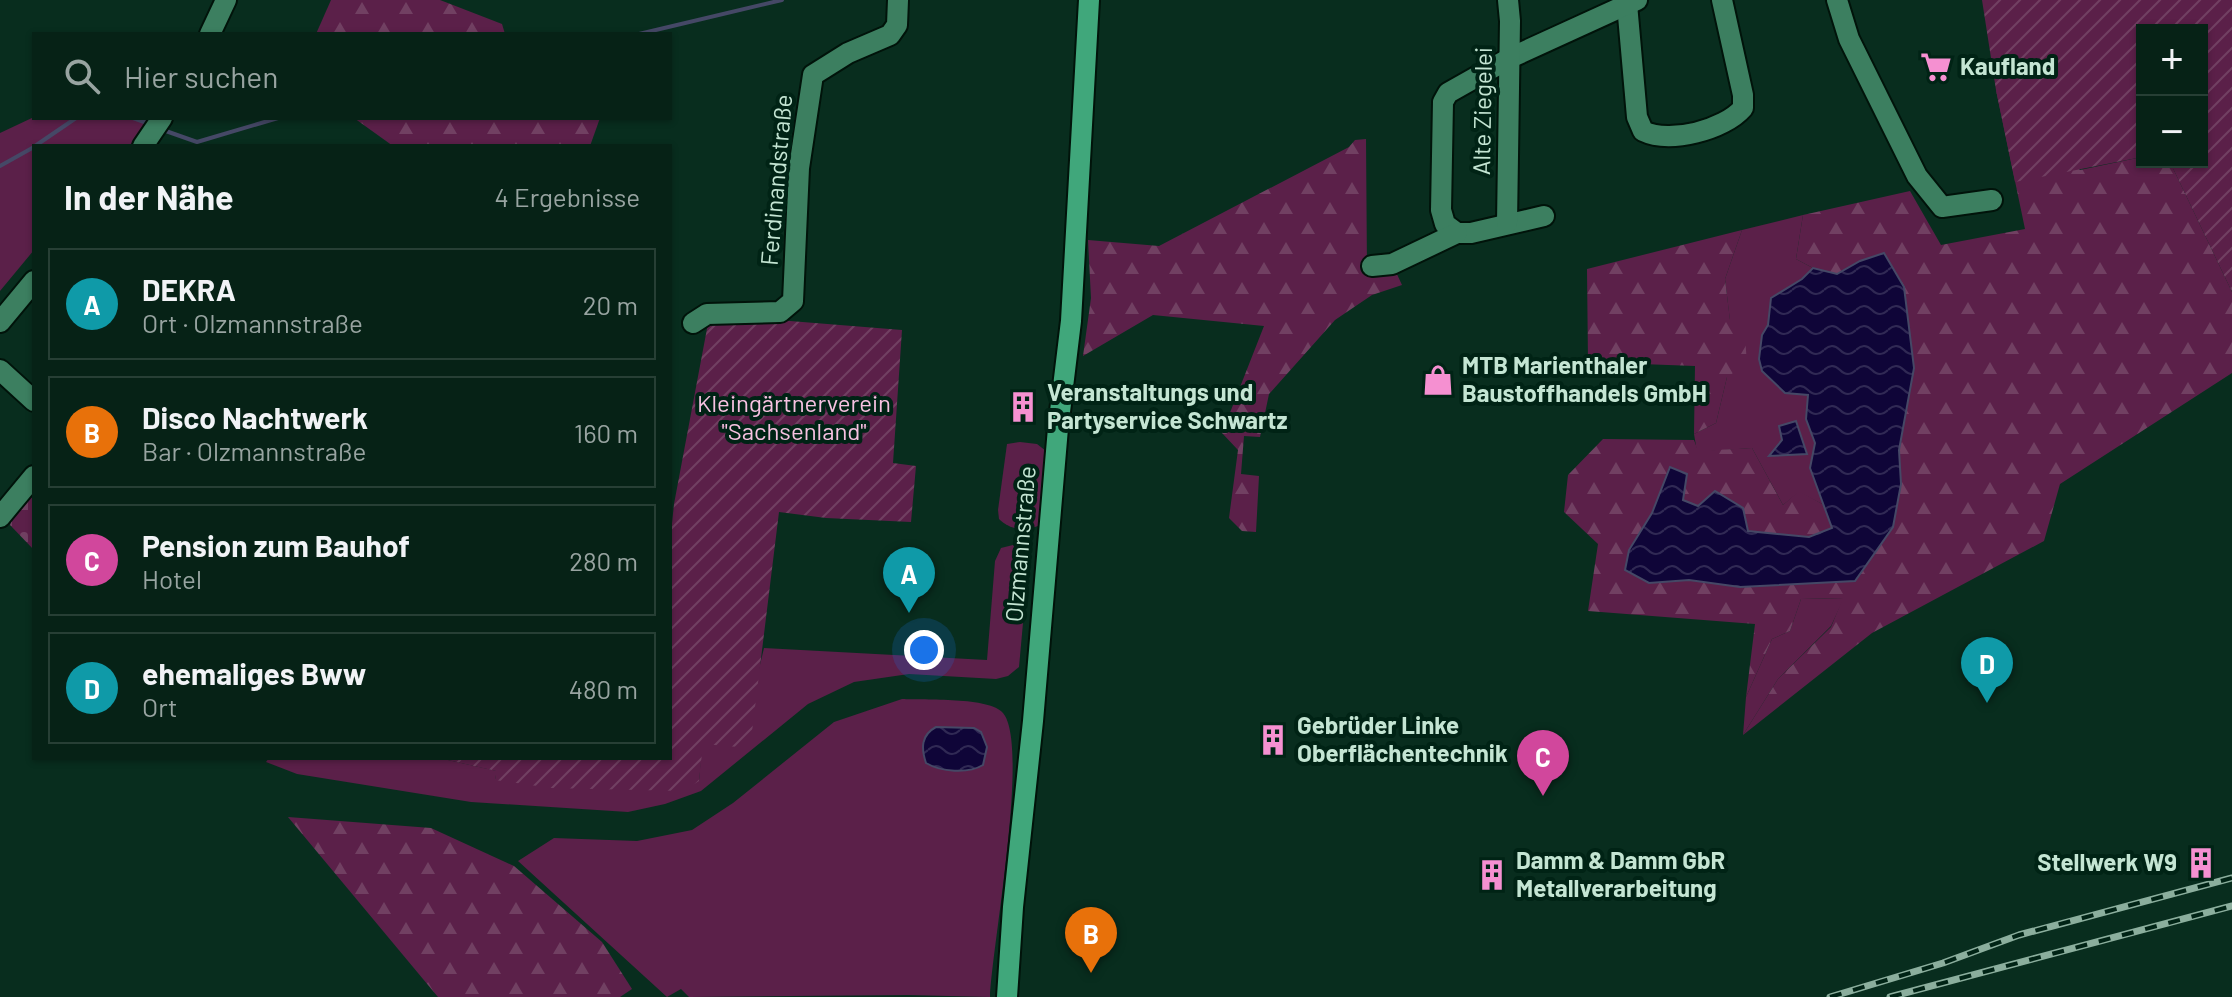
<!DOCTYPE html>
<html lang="de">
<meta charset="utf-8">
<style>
:root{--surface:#062216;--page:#142f23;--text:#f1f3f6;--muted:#98a4a1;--line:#273f35;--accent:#f590d1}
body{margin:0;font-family:Barlow,sans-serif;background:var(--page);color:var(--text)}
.controls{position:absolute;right:24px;top:24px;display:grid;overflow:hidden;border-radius:0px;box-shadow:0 2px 6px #0004}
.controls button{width:72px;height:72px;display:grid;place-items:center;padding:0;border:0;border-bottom:2px solid var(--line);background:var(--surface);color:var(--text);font:40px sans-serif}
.you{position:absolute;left:924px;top:650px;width:28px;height:28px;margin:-20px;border:6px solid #fff;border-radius:50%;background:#1a73e8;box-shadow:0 0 0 12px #1a73e833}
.badge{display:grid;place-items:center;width:52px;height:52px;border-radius:50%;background:var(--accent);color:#fff;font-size:26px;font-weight:700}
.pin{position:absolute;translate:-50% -66px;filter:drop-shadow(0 2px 4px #0008)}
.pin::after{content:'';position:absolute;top:42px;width:28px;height:24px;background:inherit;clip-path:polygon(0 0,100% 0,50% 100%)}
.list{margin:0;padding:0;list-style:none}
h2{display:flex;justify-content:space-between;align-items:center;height:104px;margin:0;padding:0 32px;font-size:34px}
h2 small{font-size:26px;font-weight:400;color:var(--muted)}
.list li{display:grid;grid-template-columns:52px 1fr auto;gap:24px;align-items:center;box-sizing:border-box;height:112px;margin:0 16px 16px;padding:0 16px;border:2px solid var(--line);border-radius:0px}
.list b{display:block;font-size:30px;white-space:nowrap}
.list p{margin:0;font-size:26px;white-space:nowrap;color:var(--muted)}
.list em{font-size:26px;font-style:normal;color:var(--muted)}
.icon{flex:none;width:44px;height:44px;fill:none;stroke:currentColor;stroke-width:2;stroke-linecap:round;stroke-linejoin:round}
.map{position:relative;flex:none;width:2232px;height:997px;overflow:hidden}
.search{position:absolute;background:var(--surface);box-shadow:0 2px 6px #0004;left:32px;top:32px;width:640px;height:88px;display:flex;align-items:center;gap:20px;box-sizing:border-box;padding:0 28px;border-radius:0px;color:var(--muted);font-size:30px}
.panel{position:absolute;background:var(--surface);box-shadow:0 2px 6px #0004;left:32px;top:144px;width:640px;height:616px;border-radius:0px}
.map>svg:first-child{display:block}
.grass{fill:#5b2049;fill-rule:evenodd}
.forest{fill:url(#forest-firs)}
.cemetery{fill:url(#cemetery-stones)}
.garden{fill:url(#garden-furrows)}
.water{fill:url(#water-waves);stroke:#454866;stroke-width:2}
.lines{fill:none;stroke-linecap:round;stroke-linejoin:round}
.stream{stroke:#454866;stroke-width:4}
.minor-casing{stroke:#01130a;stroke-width:24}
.major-casing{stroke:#01130a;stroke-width:24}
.minor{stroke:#3c7f60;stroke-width:20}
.major{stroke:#40a77b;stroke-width:20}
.rail-casing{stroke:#8bae9d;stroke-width:7}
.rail{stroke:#002315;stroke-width:4;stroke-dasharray:12;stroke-linecap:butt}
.labels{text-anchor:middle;stroke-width:8;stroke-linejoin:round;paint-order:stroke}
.poi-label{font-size:24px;font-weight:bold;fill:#c4e5d3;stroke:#002315;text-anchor:start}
.street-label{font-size:24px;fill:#c4e5d3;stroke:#002315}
.park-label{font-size:24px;fill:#f7c2e2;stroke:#002315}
</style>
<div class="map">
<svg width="2232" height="997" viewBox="0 0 2232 997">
<defs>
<pattern id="forest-firs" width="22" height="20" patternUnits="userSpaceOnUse" patternTransform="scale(2)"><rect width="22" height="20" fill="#5b2049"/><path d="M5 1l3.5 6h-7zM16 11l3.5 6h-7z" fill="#714062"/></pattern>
<pattern id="cemetery-stones" width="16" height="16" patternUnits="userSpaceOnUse" patternTransform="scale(2)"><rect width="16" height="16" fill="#5b2049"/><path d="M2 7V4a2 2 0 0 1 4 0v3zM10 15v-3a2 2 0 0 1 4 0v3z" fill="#714062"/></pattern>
<pattern id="garden-furrows" width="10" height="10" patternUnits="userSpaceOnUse" patternTransform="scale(2)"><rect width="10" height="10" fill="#5b2049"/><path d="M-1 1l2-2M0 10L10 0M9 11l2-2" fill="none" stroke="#714062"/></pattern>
<pattern id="water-waves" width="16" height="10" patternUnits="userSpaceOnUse" patternTransform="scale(2)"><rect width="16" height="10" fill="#0f0538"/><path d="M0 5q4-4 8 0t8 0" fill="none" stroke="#302954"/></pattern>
</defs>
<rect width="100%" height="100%" fill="#082d1e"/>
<g class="grass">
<polygon points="34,117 159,118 132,146 34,146 34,250 0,291 0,133"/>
<path d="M1803 215 1796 259 1813 268 1802 279 1771 298 1768 325 1762 335 1808 395 1806 419 1815 443 1810 468 1824 505 1799 492 1783 505 1752 448 1697 452 1694 434 1716 423 1727 377 1730 321 1725 279 1742 230ZM1782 440 1807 453 1770 455Z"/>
<path d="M1020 442 1037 444 1046 451 1042 517 1038 526C1024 531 1010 530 999 519L998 510 1007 444Z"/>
<polygon points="1017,544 1030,549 1026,584 1021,584 1019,598 1025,601 1019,667 1008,676 996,679 909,674 854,682 808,704 701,791 665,804 628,812 471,802 297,774 266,762 269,758 439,758 497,771 495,779 699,781 702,744 759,669 764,648 987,660 995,561 1001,548"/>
<polygon points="1844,598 1831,626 1778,679 1743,735 1746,697 1772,639 1790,631 1801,599"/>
<path d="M902 699C924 700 990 697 1003 713 1030 745 992 946 990 997L908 995 689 997 681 989 667 997 518 861 554 838 637 841 692 830 733 803 834 722Z"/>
</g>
<g class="forest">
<polygon points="331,0 440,0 502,24 505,34 316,34"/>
<polygon points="1996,90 2080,170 2142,157 2142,162 2170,162 2232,292 2232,373 2060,484 2044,541 1872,633 1743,735 1778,679 1831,627 1843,598 1801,599 1790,631 1772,639 1746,697 1755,624 1588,611 1598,544 1564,512 1568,475 1603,439 1694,440 1698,451 1752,448 1783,505 1799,491 1824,505 1832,528 1809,537 1747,531 1683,500 1670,467 1652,513 1629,550 1649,583 1689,580 1740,587 1893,527 1901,484 1899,450 1914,368 1860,261 1837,275 1813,268 1796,259 1803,215 1910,191 1941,245 2025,229"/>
<polygon points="354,118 600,118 590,146 393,146"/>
<polygon points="1366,139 1367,272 1395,270 1402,285 1372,295 1335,320 1269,394 1260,437 1244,436 1241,474 1259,476 1256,532 1242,531 1229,518 1238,450 1222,433 1264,326 1153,315 1083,356 1091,298 1088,240 1159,246 1349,147 1355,140"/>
<polygon points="1742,230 1725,279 1730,320 1744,323 1747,364 1727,377 1716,423 1694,434 1695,366 1588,362 1587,269"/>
<polygon points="288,817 431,828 514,866 602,942 632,989 620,997 438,997"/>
</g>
<polygon class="cemetery" points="34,487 34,550 10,525 15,510"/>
<g class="garden">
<polygon points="1982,0 2232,0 2232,292 2170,162 2202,162 2202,30 2142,30 2142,157 2015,182 1996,90"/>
<polygon points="709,318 753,318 902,330 893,463 916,466 911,522 826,518 779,512 750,748 703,744 699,781 683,791 551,788 495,780 496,771 439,758 670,758 670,543 674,504"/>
</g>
<g class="water">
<polygon points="1884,253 1904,287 1914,368 1899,450 1901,484 1893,527 1855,581 1740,587 1689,580 1649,583 1625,570 1629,550 1652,513 1670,467 1687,474 1683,500 1698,506 1715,491 1743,508 1748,531 1809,537 1832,528 1810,468 1815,443 1806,419 1808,395 1785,393 1762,371 1759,359 1762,335 1768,325 1771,298 1802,279 1813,268 1837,274 1860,261"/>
<polygon points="1796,421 1807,454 1769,456 1782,440 1779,426"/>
<path d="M936 727 974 728 981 732 987 747 983 765C968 774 941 772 926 763 921 748 921 735 936 727Z"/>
</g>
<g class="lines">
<g class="stream">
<polyline points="639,34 782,0"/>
<polyline points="133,118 150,124"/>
<polyline points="163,130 197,142 278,118"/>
<polyline points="35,146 76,118"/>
<polyline points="0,166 34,147"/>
</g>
<defs>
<g id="minor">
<polyline points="1837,0 1849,39 1917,176 1942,207 1992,200"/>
<path d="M1627 4 1637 117 1643 131C1670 144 1724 130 1743 108V95L1722 0"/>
<polyline points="210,34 226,0"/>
<polyline points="143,146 162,118"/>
<polyline points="1544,216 1471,233 1457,233 1445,224 1441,210 1443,102 1448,93 1510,58 1637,0"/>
<polyline points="1507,223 1510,21 1508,0"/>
<polyline points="1372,266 1392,264 1457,233"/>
<polyline points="0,322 34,281"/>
<polyline points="693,323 707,314 780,312 793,301 799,168 813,75 848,53 890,35 897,25 898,0"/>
<polyline points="0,370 34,401"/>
<polyline points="0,517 34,476"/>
</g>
<polyline id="major" points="1007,997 1013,907 1033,721 1058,428 1071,321 1089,0"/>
</defs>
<use href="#minor" class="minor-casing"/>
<use href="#major" class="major-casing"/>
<use href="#minor" class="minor"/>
<use href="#major" class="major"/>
<defs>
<g id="rail">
<polyline points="1830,997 1943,963 2019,935 2232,878"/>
<polyline points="1890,997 2232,906"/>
</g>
</defs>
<use href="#rail" class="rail-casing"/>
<use href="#rail" class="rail"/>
</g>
<defs>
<symbol id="supermarket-bare" viewBox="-9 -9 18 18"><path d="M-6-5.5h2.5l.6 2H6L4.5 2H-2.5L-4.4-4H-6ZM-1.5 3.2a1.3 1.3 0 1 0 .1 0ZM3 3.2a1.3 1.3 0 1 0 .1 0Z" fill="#f590d1" stroke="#002315" stroke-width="2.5" paint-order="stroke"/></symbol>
<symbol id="shop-bare" viewBox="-9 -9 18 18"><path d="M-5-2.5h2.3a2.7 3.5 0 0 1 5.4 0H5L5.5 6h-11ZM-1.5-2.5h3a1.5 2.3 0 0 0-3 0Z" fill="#f590d1" stroke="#002315" stroke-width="2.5" paint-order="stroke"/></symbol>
<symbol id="building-bare" viewBox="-9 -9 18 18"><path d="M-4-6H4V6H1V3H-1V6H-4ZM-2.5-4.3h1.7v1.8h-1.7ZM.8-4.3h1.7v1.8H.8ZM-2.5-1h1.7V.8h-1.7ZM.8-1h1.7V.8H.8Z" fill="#f590d1" stroke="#002315" stroke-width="2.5" paint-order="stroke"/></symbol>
</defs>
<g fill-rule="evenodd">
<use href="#supermarket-bare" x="1914" y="45" width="44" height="44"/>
<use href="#shop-bare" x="1416" y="358" width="44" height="44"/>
<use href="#building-bare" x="1001" y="385" width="44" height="44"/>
<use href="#building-bare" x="1251" y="718" width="44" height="44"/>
<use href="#building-bare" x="2179" y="841" width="44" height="44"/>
<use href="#building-bare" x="1470" y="853" width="44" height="44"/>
</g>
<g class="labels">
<g class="poi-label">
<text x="1960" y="75">Kaufland</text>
<text x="1462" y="374">MTB Marienthaler<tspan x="1462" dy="28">Baustoffhandels GmbH</tspan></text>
<text x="1047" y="401">Veranstaltungs und<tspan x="1047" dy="28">Partyservice Schwartz</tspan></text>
<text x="1297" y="734">Gebrüder Linke<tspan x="1297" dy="28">Oberflächentechnik</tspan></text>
<text x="1516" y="869">Damm &amp; Damm GbR<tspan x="1516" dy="28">Metallverarbeitung</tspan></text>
<text x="2177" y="871" text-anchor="end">Stellwerk W9</text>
</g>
<g class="street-label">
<text transform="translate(1483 111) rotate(-89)" y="8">Alte Ziegelei</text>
<text transform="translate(777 180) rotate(-85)" y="8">Ferdinandstraße</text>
<text transform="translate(1021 544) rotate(-85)" y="8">Olzmannstraße</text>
</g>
<g class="park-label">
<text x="794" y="412">Kleingärtnerverein<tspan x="794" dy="28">"Sachsenland"</tspan></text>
</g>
</g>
</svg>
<div class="controls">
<button>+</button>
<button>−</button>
</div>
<div class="you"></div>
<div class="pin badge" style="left:909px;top:613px;background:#0f9aa8">A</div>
<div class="pin badge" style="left:1091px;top:973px;background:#e8710a">B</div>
<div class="pin badge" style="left:1543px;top:796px;background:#d1479c">C</div>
<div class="pin badge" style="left:1987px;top:703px;background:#0f9aa8">D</div>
<div class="search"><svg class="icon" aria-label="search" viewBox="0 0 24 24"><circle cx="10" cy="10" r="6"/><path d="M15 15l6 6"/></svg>Hier suchen</div>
<section class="panel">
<h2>In der Nähe<small>4 Ergebnisse</small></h2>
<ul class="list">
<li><span class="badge" style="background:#0f9aa8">A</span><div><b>DEKRA</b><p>Ort · Olzmannstraße</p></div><em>20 m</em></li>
<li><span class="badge" style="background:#e8710a">B</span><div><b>Disco Nachtwerk</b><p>Bar · Olzmannstraße</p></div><em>160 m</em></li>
<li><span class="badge" style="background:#d1479c">C</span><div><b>Pension zum Bauhof</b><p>Hotel</p></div><em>280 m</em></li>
<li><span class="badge" style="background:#0f9aa8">D</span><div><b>ehemaliges Bww</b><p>Ort</p></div><em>480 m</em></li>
</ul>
</section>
</div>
